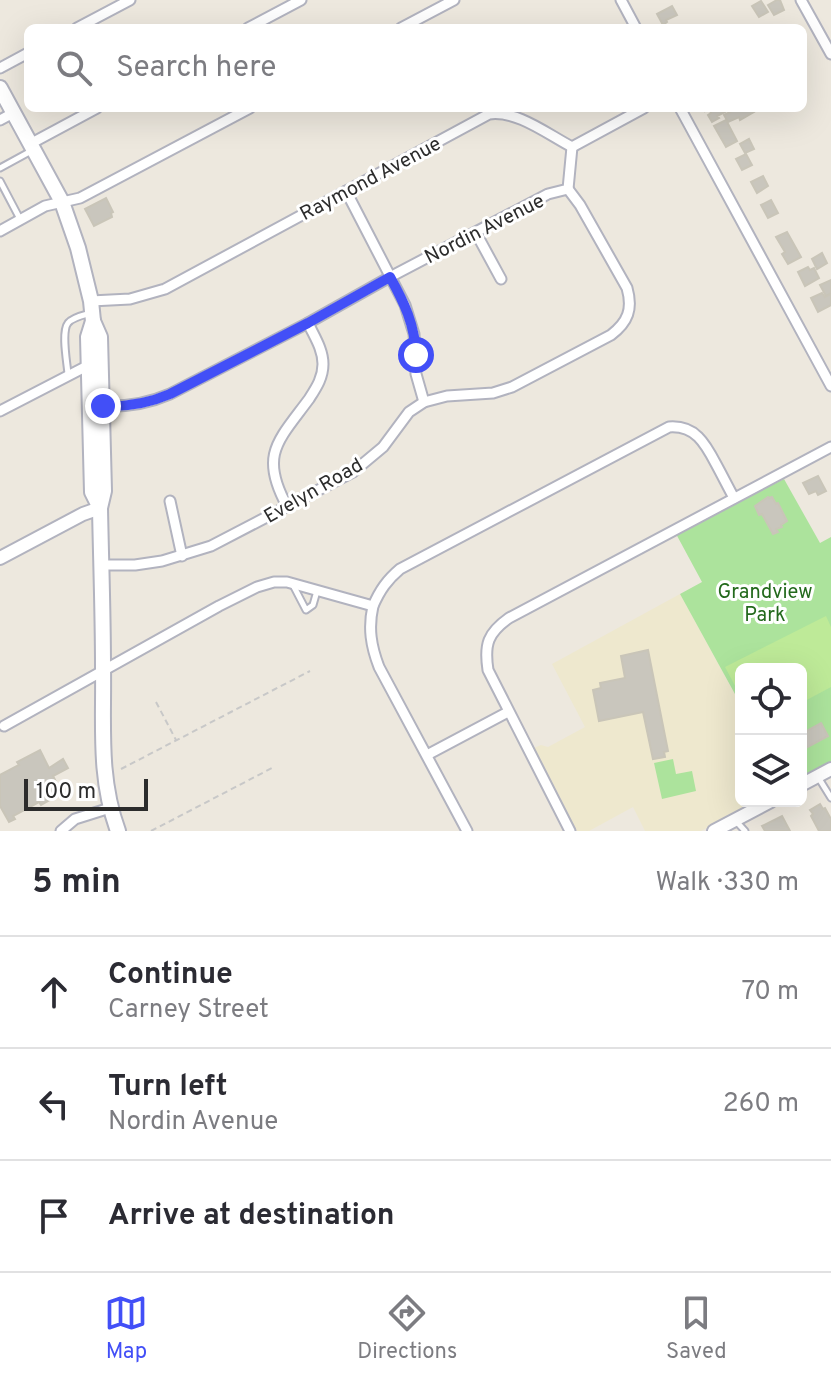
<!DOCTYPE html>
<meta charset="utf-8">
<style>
:root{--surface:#fff;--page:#f2f2f3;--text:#2b2b33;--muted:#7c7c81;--line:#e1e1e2;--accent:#424ff7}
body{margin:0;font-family:Overpass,sans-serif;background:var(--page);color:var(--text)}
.controls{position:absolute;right:24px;bottom:24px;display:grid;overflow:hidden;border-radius:12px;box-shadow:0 8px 32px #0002}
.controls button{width:72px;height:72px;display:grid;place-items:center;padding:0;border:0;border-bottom:2px solid var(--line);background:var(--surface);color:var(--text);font:40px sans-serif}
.scale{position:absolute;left:24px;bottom:20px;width:124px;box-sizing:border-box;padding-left:8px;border:4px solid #2c2c2c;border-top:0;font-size:22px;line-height:28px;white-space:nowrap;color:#2c2c2c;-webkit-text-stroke:6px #fff;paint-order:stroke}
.stop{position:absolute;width:24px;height:24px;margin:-18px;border:6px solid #424ff7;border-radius:50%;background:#fff}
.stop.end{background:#424ff7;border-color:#fff;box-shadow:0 2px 8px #0008}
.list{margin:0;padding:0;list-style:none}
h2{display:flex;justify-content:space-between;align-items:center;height:104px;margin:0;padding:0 32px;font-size:34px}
h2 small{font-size:26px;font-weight:400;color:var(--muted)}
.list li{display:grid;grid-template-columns:52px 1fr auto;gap:24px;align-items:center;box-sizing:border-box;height:112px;padding:0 32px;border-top:2px solid var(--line)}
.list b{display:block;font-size:30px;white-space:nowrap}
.list p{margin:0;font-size:26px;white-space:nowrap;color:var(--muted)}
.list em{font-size:26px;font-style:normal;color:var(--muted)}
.icon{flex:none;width:44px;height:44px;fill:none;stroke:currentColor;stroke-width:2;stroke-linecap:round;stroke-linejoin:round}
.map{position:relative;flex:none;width:831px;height:831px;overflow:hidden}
.search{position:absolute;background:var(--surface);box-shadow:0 8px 32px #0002;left:24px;right:24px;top:24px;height:88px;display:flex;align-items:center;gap:20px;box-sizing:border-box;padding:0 28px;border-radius:12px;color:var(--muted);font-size:30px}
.sheet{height:440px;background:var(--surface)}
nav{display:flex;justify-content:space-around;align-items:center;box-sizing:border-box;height:112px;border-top:2px solid var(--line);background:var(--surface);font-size:22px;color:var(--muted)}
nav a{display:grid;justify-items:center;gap:4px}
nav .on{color:var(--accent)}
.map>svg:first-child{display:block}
.education{fill:#eee8ce}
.green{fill:#ace39c}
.pitch{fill:#beea98}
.building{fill:#c9c6bd;stroke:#c9c5b8;stroke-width:2}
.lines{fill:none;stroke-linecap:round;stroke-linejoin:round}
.service-casing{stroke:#b2b3bf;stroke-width:9}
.minor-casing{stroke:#b2b3bf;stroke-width:13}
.tertiary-casing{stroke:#b2b3bf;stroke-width:16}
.secondary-casing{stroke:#b2b3bf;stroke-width:18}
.path{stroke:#c8c8c8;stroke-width:2;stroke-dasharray:6 4;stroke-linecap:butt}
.service{stroke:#fff;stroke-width:5}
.minor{stroke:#fff;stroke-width:9}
.tertiary{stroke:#fff;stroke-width:12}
.secondary{stroke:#fff;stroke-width:14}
.route{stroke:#424ff7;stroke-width:10}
.labels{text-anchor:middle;stroke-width:6;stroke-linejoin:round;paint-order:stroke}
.street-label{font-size:20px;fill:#2c2c2c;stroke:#fff}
.park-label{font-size:20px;fill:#23691c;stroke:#fff}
</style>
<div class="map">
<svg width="831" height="831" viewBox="0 0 831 831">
<rect width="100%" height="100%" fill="#ede8de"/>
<polygon class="education" points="680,594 741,705 741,801 758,801 701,831 645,831 633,807 589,831 577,831 534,748 541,745 548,747 585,727 552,664"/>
<g class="green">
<polygon points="784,479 820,543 831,537 831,762 801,778 801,669 741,669 741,705 680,594 702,582 675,532"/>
<polygon points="673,759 676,774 692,771 696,791 662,799 654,763"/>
</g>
<polygon class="pitch" points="826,616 831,627 831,687 801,703 801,669 741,669 741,697 725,667"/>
<g class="building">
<polygon points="777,0 780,0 784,10 774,15 768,5"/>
<polygon points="761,1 768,12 759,17 752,6"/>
<polygon points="672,6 677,15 666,20 667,22 663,25 657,14"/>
<polygon points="704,108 723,108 725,112 717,116 719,118 712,122 708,115 711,113 709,109 705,111"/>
<polygon points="738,108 751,108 754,112 740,120 739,117 728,122 724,115"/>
<polygon points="726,120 737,141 726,147 714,126"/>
<polygon points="749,139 754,149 745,153 740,144"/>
<polygon points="746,154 752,165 742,170 736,159"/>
<polygon points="763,176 768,186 757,193 751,182"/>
<polygon points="106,198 113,212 111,213 112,217 94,226 85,209"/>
<polygon points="771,200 778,213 768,218 761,205"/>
<polygon points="787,232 801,257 788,264 782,254 785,252 776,237"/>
<polygon points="822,253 827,263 817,269 812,259"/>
<polygon points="808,267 810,270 814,268 819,278 805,286 798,272"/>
<polygon points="831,280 831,293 826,296 820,285"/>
<polygon points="822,293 825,297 831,294 831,305 818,312 811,298"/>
<polygon points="818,476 826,491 818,495 816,491 809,494 803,483"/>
<polygon points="768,497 769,498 772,497 776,504 778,503 787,521 781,525 782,527 776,529 778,532 773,534 762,514 759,515 755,506"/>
<polygon points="648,650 668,751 664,752 665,757 653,759 643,712 599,721 593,690 601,688 600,683 625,678 621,656"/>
<polygon points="821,723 828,736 804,749 801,744 801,734"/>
<polygon points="40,750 49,768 63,759 68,768 53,776 62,793 41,805 39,802 13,816 15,819 9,822 0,806 0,775 19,765 17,762"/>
<polygon points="820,804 823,809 825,808 831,819 831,831 819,831 811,816 813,814 810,810"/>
<polygon points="782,816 790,831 765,831 762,826"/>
</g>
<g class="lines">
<defs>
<g id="service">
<polyline points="0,168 33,150"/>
<polyline points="0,181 20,219"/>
<path d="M68 374C67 362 61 332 68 323 73 317 84 315 91 313"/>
<polyline points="293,585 306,610 313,605 317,591"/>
<polyline points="818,777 831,798"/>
<polyline points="735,820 745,831"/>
</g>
<g id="minor">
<polyline points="621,0 636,28"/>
<polyline points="801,0 831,54"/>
<polyline points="77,28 130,0"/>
<polyline points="248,28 301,0"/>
<polyline points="401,28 454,0"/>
<polyline points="0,68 28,53"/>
<polyline points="680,108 831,386"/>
<polyline points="0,120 13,113"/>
<polyline points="30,144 97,108"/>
<polyline points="572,147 644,108"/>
<polyline points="346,191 405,305 414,334 416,374 424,402"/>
<polyline points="0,231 45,206 80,198 250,108"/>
<polyline points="476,233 501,279"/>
<path d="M91 301 130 299 165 289 489 114C517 110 547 134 572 147"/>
<path d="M103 406C127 407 147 404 170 394L308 323 390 277 548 194 568 189 572 147"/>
<polyline points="0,411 89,365"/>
<polyline points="170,501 182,556"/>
<path d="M287 506C259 455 278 441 309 399 316 388 323 378 323 364 323 349 314 336 308 323"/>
<path d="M101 565H135L162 561 211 546 353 472 383 447 409 412 424 402 447 396 493 393 512 387 611 335C628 322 633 309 627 288L580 205 568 189"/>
<path d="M373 606C368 628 371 646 379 667L467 831"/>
<path d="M4 726 219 606 257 587 274 582H287L373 606C380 590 387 580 400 569L669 427C695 425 705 443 716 464 722 475 728 487 734 498"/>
<polyline points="427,755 508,712"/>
<polyline points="61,831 75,819 110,808"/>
<path d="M570 831 488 670C484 644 488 633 509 618L831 447"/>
</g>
<g id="tertiary">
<polyline points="0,558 83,514 100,508"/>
<polyline points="801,785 831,769"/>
<polyline points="714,831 771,801"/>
</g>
<g id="secondary">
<path d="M0 88 62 202 78 248 91 301 93 321 100 337 104 491 100 508C101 561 103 614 103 667 104 724 98 777 118 831"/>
<polyline points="93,321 88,337 92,492 100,508"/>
</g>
</defs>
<use href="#service" class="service-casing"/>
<use href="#minor" class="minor-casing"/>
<use href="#tertiary" class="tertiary-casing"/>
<use href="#secondary" class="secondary-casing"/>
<g class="path">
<polyline points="156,702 176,740"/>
<polyline points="121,769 310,671"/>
<polyline points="151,831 272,768"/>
</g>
<use href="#service" class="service"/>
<use href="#minor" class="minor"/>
<use href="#tertiary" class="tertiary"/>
<use href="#secondary" class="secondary"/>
</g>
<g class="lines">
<path class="route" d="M103 406C127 407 147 404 170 394L308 323 390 277C404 302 415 325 416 355"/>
</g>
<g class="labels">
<g class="street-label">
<text transform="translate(370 178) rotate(-28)" y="7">Raymond Avenue</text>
<text transform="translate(484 228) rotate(-27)" y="7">Nordin Avenue</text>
<text transform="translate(313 490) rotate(-30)" y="7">Evelyn Road</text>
</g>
<g class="park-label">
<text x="765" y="598">Grandview<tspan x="765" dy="23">Park</tspan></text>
</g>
</g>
</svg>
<div class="controls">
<button><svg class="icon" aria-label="locate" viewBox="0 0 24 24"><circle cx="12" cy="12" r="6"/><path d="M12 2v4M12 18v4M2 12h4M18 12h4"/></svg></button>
<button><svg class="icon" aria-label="layers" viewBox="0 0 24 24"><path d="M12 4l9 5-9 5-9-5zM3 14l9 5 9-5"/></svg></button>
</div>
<div class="scale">100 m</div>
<div class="stop" style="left:416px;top:355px"></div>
<div class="stop end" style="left:103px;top:406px"></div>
<div class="search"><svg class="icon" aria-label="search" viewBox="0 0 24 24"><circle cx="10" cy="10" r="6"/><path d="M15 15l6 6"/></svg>Search here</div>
</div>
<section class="sheet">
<h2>5 min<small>Walk · 330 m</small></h2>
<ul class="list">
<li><svg class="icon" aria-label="ahead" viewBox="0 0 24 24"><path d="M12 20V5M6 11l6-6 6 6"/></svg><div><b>Continue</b><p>Carney Street</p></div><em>70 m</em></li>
<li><svg class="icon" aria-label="left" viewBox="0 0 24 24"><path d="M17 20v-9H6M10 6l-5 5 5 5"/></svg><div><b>Turn left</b><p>Nordin Avenue</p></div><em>260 m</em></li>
<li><svg class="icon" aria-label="arrive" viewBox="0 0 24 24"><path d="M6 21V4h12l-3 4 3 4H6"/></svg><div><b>Arrive at destination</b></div></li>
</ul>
</section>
<nav>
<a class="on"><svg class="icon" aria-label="map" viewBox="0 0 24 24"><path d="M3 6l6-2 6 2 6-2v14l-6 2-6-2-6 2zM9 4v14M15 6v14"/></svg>Map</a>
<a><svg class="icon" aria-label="directions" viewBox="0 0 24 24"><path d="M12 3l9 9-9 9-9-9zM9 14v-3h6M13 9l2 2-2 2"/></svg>Directions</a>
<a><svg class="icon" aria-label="saved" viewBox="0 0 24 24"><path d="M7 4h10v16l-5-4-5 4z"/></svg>Saved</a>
</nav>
